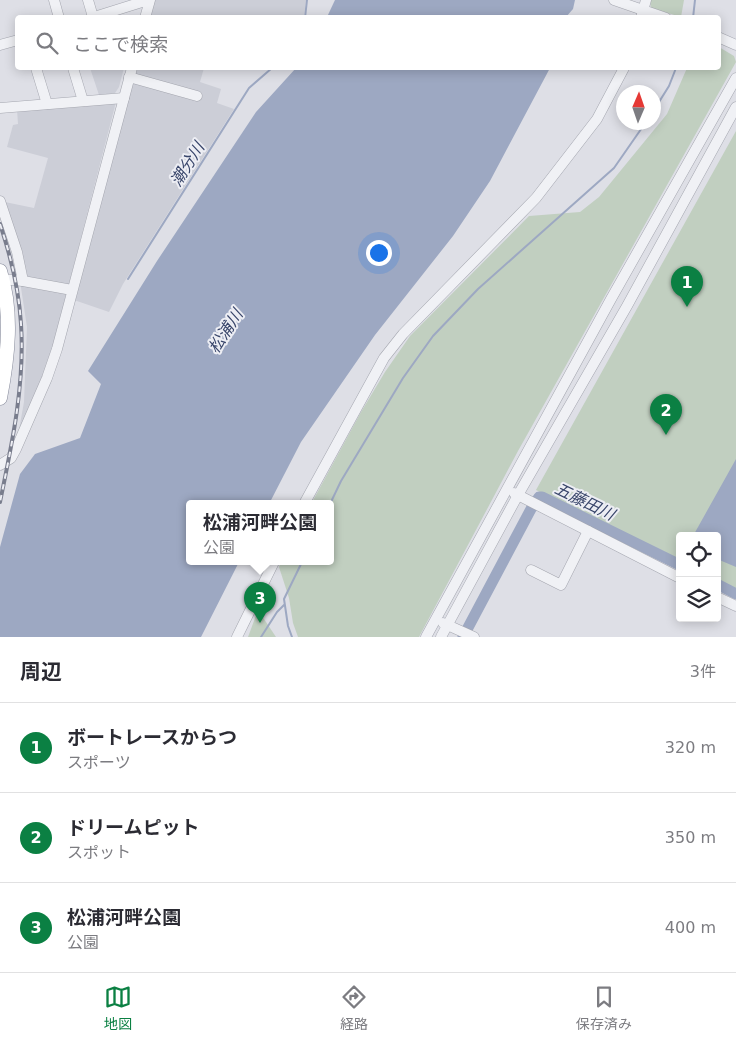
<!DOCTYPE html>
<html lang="ja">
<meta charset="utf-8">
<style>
:root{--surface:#fff;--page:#f7f7f7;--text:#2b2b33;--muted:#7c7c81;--line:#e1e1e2;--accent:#0b8043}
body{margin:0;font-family:"DejaVu Sans","Noto Sans JP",sans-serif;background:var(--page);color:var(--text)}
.controls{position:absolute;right:15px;bottom:15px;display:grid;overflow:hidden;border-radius:5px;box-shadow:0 2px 12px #0003}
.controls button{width:45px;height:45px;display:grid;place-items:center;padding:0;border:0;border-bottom:1px solid var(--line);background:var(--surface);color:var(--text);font:25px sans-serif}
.compass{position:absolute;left:616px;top:85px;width:45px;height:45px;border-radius:50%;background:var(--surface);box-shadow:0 2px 12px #0003;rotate:2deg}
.you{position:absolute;left:378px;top:252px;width:18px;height:18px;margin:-12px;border:4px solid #fff;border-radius:50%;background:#1a73e8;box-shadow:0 0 0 8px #1a73e833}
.badge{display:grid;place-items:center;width:32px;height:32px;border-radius:50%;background:var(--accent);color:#fff;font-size:16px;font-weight:700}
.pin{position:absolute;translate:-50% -41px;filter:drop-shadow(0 1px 2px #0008)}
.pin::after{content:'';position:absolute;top:26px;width:18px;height:15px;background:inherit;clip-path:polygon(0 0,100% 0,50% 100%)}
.popup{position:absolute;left:186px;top:500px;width:148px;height:65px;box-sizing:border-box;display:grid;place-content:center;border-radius:5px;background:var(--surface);filter:drop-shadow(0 1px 4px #0005);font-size:16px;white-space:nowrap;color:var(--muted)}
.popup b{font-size:19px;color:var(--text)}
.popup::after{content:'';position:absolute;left:50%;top:100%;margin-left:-10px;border:10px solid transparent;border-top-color:var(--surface)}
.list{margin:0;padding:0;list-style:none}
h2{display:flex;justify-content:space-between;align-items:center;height:65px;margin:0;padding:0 20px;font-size:21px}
h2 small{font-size:16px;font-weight:400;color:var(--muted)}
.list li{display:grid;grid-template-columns:32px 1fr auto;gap:15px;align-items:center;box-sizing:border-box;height:90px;padding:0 20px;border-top:1px solid var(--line)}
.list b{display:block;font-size:19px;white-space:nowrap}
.list p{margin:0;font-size:16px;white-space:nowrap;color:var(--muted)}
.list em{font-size:16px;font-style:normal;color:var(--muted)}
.icon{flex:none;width:28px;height:28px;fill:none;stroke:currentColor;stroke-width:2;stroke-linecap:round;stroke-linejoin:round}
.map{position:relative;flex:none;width:736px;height:637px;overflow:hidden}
.search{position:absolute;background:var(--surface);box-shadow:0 2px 12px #0003;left:15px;right:15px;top:15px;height:55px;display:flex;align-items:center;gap:12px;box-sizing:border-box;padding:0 18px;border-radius:5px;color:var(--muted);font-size:19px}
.sheet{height:335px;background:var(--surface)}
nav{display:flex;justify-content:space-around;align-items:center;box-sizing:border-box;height:70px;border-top:1px solid var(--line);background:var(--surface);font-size:14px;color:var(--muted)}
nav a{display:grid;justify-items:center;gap:2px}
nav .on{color:var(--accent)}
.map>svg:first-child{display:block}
.built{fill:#ccced7}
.green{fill:#c1cfc0}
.water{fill:#9da8c2}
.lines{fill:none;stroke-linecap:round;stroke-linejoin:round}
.stream{stroke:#9da8c2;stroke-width:2}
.river{stroke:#9da8c2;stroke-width:11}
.minor-casing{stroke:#a4a6af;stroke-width:11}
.highway-casing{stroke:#878b9b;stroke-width:15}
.minor{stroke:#f0f1f5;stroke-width:10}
.highway{stroke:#fff;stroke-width:14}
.rail-casing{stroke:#797d8d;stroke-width:4}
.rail{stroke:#edeef4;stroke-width:2;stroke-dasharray:5.5;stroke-linecap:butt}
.labels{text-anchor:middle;stroke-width:4;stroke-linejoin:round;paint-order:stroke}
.water-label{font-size:16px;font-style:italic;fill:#38456a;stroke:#edeef4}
</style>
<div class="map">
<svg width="736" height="637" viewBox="0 0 736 637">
<rect width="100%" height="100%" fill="#dedfe6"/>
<g class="built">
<polygon points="154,0 306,0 304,17 149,18"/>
<polygon points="90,68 124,68 119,87 115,93 99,95"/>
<polygon points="136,68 204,68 200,82 221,89 217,103 234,109 123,284 109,312 74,300"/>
<polygon points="116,102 52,350 41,384 19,430 24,402 27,327 18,268 0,201 34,208 48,158 7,147 13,125 18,124 17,109"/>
</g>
<g class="green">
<polygon points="650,0 684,0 681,17 651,8"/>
<polygon points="719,47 734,56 736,62 518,451 419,637 298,637 293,623 289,598 279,567 281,562 330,562 330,504 311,504 361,412 385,372 410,336 529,216 580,212 599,197 667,114 687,68 718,68"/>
<polygon points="736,131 736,590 717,581 717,536 680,536 680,562 536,490"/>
<polygon points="258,610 276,637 248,637"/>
</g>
<g class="water">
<polygon points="335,0 575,0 573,9 566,17 327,17"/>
<polygon points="296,68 550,68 490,181 453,236 375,335 301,442 269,504 190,504 190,562 239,562 201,637 0,637 0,547 20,474 35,454 80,438 101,384 88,371 157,261 256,112"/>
<polygon points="736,459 736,567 717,559 717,536 693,536"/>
</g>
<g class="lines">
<g class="stream">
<polyline points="305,18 307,0"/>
<polyline points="693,18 695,0"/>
<polyline points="654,110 669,86 676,68"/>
<polyline points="128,279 249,88 272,68"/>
<polyline points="330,504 341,481 403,378 433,336 478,289 614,168 646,122"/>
<polyline points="261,637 277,612 284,605"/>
<polyline points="292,637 288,626 284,599 302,562"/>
</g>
<g class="river">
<polyline points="717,584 736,594"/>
<polyline points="463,637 531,509 539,497 542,497 680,565"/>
</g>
<defs>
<g id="minor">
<polyline points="54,0 59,18"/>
<polyline points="88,0 93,17"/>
<polyline points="614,0 666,18"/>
<polyline points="91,18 142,2 149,2"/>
<polyline points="145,18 150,0"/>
<polyline points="641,18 646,0"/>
<polyline points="718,37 736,45"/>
<polyline points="0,45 18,40"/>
<polyline points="36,68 47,104"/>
<polyline points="73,68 83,101"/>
<polyline points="129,77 197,96"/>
<polyline points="0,108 124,98"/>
<polyline points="0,201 17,252 23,281"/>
<polyline points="0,279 23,281 72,290"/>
<polyline points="0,465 11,458 16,449 47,378 57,349 132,68"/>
<polyline points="514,493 680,578"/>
<polyline points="304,504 384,358 403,334 536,198 597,119 624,68"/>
<polyline points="531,570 561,585 588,531"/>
<polyline points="717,597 736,606"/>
<polyline points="443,623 474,637"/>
<polyline points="237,637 274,562"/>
<polyline points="426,637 611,299 736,78"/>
<polyline points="441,637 518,495 627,306 736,107"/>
</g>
<path id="highway" d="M0 271C13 312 8 357 0 398"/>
</defs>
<use href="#minor" class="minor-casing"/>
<use href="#highway" class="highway-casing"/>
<use href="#minor" class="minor"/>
<use href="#highway" class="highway"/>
<defs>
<path id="rail" d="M0 224C11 257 19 290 21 324 25 384 12 444 0 502"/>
</defs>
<use href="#rail" class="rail-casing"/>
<use href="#rail" class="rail"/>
</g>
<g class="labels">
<g class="water-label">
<text transform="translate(187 164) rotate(-58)" y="6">潮分川</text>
<text transform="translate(225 331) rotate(-57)" y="6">松浦川</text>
<text transform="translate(585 501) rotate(26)" y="6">五藤田川</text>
</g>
</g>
</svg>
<div class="controls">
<button><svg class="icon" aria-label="locate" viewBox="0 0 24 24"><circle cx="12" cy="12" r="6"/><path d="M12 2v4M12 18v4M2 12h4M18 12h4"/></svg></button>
<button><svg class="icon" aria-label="layers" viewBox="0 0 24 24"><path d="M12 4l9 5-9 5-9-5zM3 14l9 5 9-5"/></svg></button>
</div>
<svg class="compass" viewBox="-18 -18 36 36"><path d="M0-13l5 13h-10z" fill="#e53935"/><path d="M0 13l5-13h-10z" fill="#7c7c81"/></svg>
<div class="you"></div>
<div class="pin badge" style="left:687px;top:307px">1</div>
<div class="pin badge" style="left:666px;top:435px">2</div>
<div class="pin badge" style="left:260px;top:623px">3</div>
<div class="popup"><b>松浦河畔公園</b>公園</div>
<div class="search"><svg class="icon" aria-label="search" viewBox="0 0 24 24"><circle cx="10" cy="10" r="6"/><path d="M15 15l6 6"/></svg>ここで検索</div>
</div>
<section class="sheet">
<h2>周辺<small>3件</small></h2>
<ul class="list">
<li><span class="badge">1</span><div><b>ボートレースからつ</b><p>スポーツ</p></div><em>320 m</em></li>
<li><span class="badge">2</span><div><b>ドリームピット</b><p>スポット</p></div><em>350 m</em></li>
<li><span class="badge">3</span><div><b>松浦河畔公園</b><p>公園</p></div><em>400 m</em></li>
</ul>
</section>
<nav>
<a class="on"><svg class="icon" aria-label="map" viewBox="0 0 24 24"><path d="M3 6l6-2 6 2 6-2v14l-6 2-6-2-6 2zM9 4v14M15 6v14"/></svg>地図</a>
<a><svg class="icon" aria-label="directions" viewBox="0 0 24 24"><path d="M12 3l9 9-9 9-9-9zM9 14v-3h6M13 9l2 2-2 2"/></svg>経路</a>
<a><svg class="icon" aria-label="saved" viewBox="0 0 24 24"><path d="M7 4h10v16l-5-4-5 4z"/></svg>保存済み</a>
</nav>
